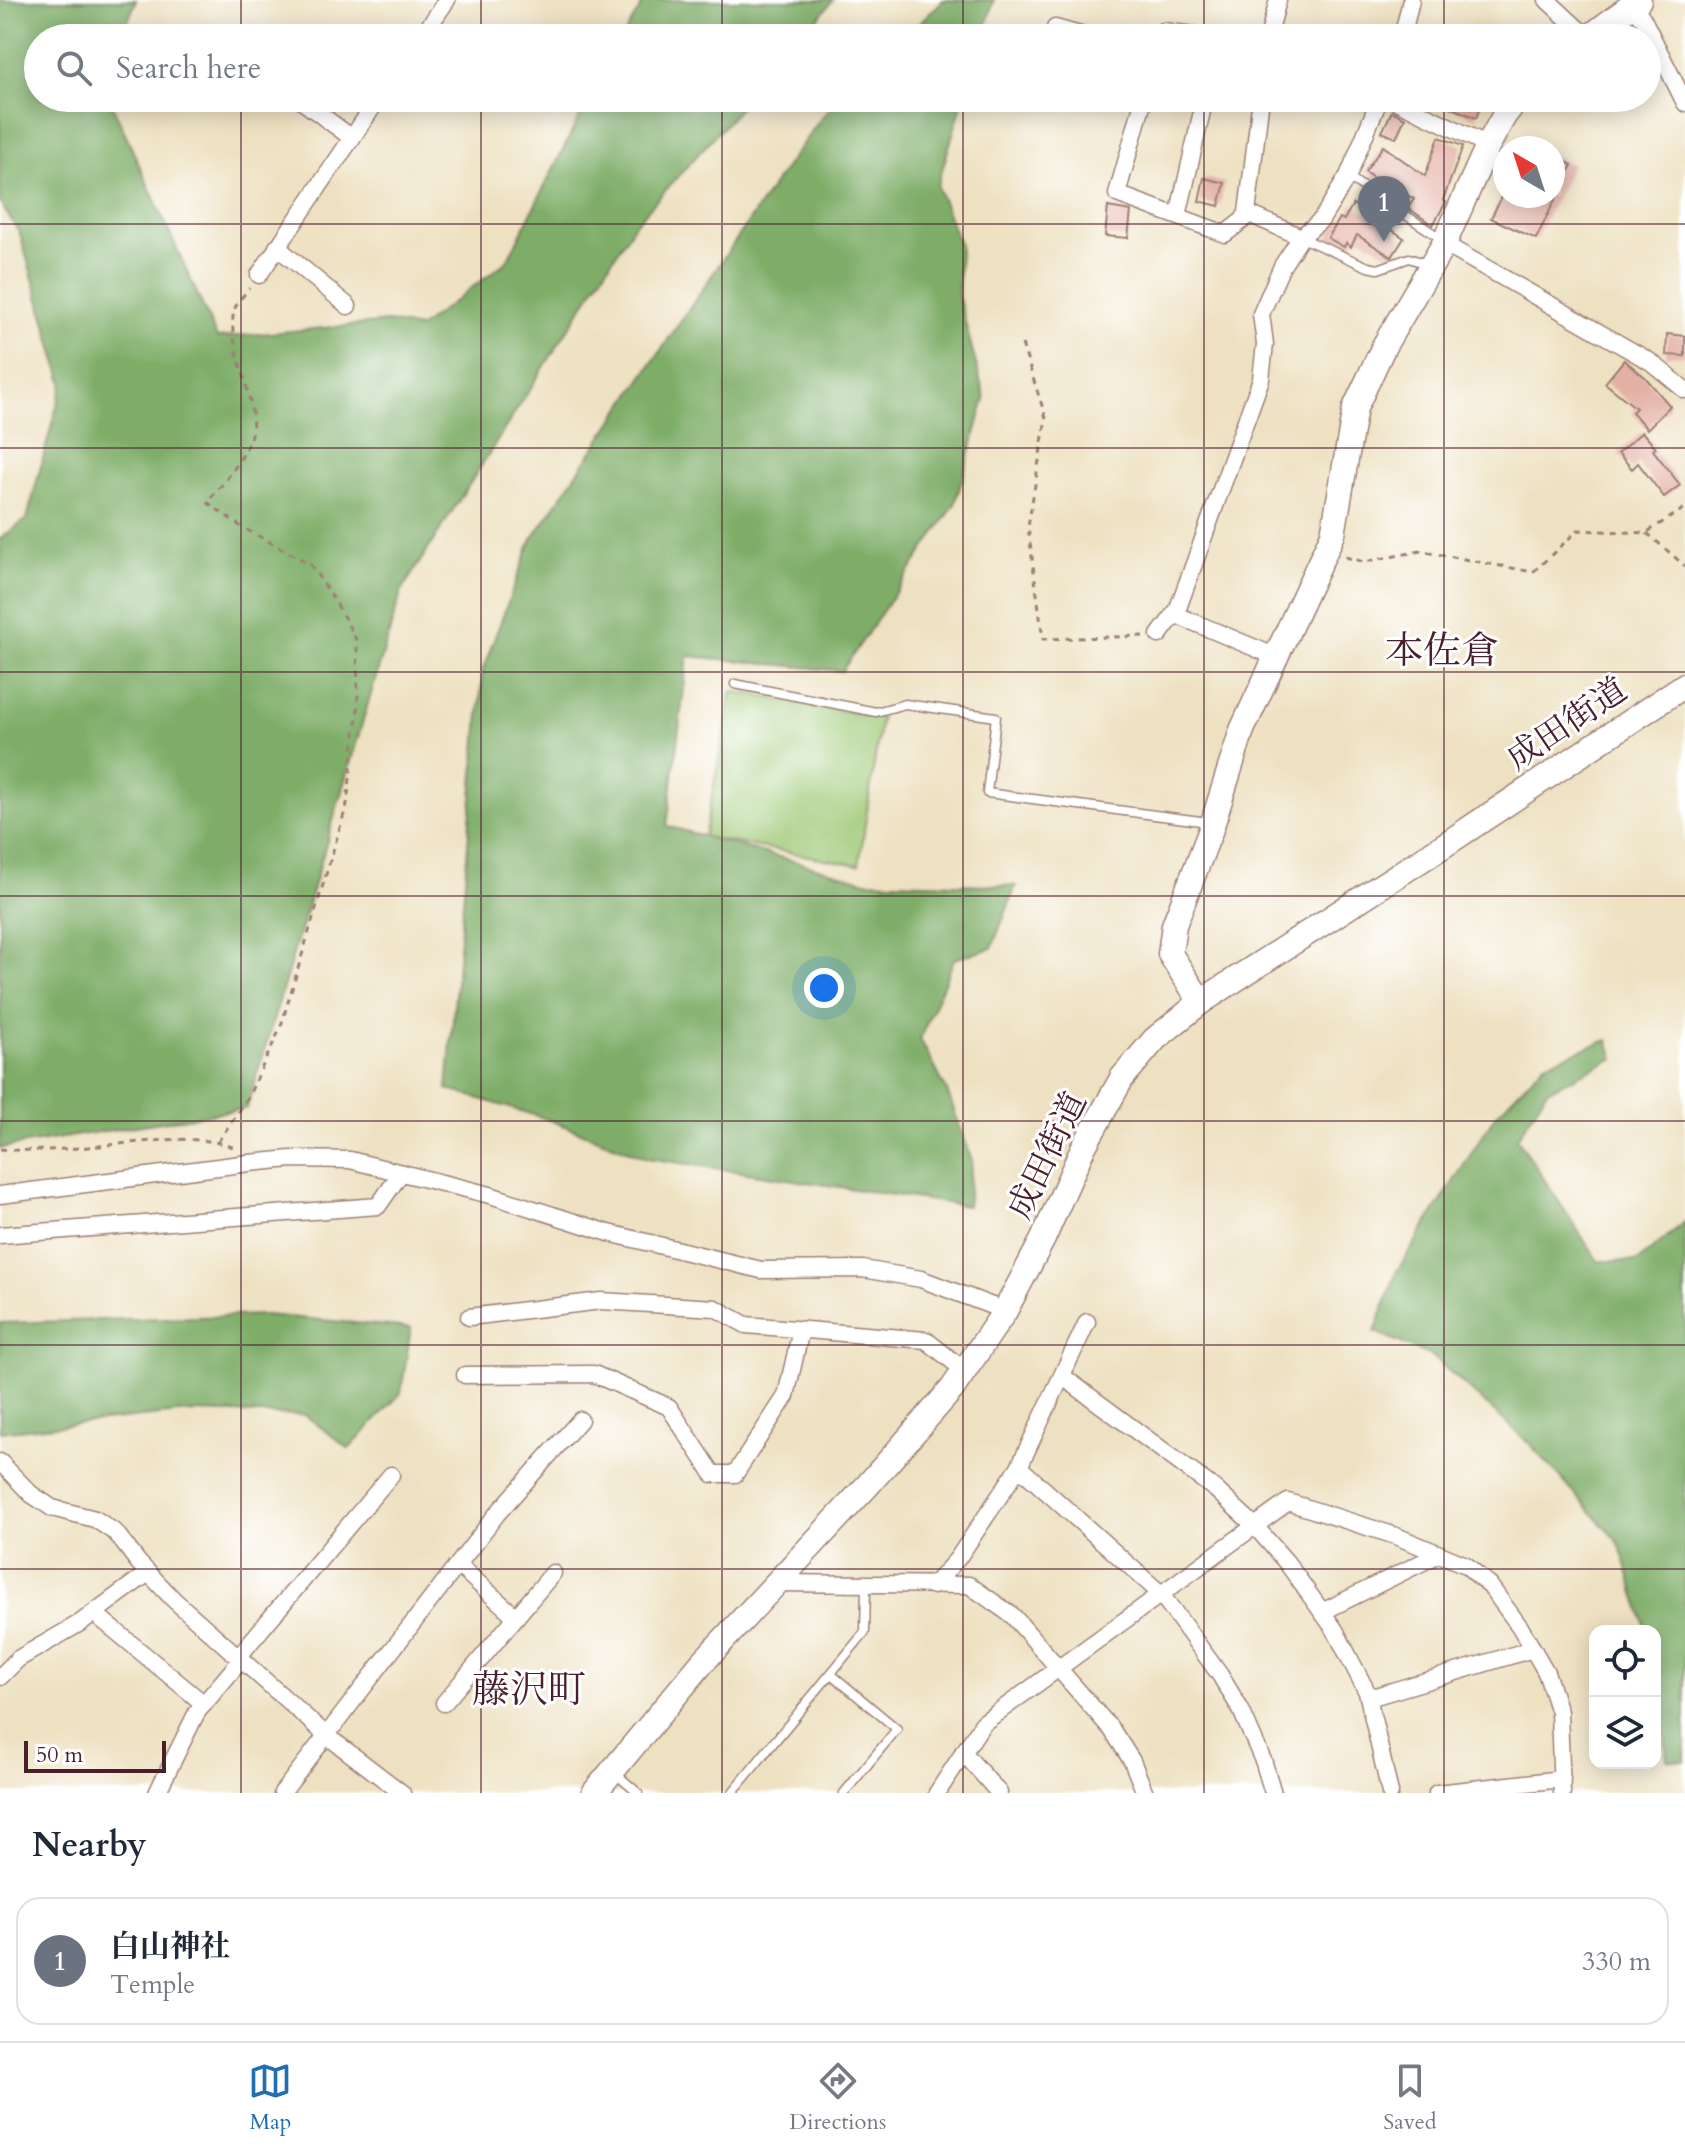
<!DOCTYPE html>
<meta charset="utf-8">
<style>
:root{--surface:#fff;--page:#f2f2f3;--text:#1f2937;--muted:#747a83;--line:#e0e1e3;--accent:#1f6fb2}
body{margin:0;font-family:Cardo,"Noto Serif JP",serif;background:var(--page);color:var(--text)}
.controls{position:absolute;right:24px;bottom:24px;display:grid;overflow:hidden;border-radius:16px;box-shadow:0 4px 20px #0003}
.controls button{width:72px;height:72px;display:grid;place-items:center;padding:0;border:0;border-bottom:2px solid var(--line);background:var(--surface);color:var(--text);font:40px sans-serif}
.compass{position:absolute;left:1493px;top:136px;width:72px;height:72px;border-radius:50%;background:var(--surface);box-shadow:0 4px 20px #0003;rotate:321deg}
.scale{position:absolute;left:24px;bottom:20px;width:142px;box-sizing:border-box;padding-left:8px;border:4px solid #4a1f2b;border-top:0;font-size:22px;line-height:28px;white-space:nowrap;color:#4a1f2b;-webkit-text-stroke:6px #fff;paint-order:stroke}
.you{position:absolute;left:824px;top:988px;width:28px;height:28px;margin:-20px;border:6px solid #fff;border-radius:50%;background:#1a73e8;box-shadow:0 0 0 12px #1a73e833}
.badge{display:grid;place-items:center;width:52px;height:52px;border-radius:50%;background:var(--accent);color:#fff;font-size:26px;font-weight:700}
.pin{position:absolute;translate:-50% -66px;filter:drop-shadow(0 2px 4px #0008)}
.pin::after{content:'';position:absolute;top:42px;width:28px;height:24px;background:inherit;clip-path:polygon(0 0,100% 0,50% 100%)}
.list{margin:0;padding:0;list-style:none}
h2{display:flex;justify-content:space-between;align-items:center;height:104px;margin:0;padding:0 32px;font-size:34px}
h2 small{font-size:26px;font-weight:400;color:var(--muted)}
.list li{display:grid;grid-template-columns:52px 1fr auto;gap:24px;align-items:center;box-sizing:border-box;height:128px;margin:0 16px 16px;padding:0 16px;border:2px solid var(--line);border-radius:24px}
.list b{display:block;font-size:30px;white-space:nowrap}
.list p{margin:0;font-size:26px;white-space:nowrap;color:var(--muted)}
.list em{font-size:26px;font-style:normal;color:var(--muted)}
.icon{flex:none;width:44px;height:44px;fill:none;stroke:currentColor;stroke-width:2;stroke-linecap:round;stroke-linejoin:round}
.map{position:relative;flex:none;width:1685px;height:1793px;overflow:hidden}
.search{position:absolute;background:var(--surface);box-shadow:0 4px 20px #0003;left:24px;right:24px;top:24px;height:88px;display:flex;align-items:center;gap:20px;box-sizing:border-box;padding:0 28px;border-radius:44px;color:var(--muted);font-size:30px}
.sheet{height:248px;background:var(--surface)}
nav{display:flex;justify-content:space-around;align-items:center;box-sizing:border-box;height:112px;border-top:2px solid var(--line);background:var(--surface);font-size:22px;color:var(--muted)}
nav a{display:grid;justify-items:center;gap:4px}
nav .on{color:var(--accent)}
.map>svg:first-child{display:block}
.green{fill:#9ec976;stroke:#747450;stroke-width:2}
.forest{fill:#7ead67;stroke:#646649;stroke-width:2}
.building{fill:#e4b0a4}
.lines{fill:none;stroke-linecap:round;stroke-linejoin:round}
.lane-casing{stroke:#9c8076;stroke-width:11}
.street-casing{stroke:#9c8076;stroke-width:19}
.secondary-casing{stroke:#9c8076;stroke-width:27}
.path{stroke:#9c8076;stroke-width:3;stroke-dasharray:6 6;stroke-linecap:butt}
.lane{stroke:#fff;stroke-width:8}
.street{stroke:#fff;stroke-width:16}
.secondary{stroke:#fff;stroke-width:24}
.grid{fill:none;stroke:#4a1f2b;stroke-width:2;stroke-opacity:0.55}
.labels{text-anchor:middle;stroke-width:6;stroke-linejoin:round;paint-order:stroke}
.street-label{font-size:34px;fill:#4a1f2b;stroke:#fff}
.quarter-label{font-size:38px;fill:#4a1f2b;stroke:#fff}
</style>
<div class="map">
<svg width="1685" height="1793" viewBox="0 0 1685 1793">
<rect width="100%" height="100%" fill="#fff"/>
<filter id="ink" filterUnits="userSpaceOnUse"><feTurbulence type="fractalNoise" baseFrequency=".0125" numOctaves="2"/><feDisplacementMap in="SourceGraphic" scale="16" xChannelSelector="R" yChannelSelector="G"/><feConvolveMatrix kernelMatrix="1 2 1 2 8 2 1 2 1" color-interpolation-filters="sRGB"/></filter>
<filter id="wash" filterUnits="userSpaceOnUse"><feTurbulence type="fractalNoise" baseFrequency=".006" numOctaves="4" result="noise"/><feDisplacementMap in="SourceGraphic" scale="32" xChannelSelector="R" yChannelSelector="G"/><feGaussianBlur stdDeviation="1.8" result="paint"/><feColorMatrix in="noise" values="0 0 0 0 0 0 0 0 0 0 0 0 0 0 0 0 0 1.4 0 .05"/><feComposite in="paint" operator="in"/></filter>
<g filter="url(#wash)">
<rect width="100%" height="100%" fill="#eee1c1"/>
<polygon class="green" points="732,691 881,718 859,865 704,837"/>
<g class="forest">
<polygon points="0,0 136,0 122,38 38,38 38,98 109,98 217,338 388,322 419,328 507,261 589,98 749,98 635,224 402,590 247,1108 0,1148 0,539 27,519 63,383 20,234 0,203"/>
<polygon points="645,0 833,0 803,38 622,38"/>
<polygon points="943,0 994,0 982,38 904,38"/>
<polygon points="841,98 964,98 937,186 960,246 958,295 985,399 955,504 842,671 688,656 667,826 866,881 1016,886 992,948 954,959 920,1039 947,1091 972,1160 967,1206 647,1158 547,1119 447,1089 483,669 531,541 785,168 822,117"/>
<polygon points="1608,1040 1614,1058 1548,1090 1517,1138 1598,1261 1638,1261 1685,1222 1685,1761 1667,1760 1658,1665 1655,1655 1655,1631 1647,1631 1619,1543 1529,1443 1432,1356 1375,1332 1396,1273 1494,1117 1545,1063"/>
<polygon points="265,1315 411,1328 401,1393 349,1449 305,1415 188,1412 0,1432 0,1323"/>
</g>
<g id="blocks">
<g class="building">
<polygon points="1429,98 1484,98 1476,118"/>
<polygon points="1392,111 1405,118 1396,138 1382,132"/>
<polygon points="1439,137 1463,146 1443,200 1446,202 1433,225 1408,208 1414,199 1388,184 1386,187 1365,172 1383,146 1425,176"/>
<polygon points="1553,155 1572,165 1536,239 1491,218 1502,196 1553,196"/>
<polygon points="1204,178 1225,183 1219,206 1199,201"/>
<polygon points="1353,204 1404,238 1392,257 1357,235 1351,247 1346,243 1344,247 1328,238 1340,218 1344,220"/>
<polygon points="1108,207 1131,211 1128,238 1105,236"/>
<polygon points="1667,334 1685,336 1685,356 1666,355"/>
<polygon points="1624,360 1645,377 1670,406 1647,429 1632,412 1636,408 1605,383"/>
<polygon points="1642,432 1656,448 1653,450 1680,485 1664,497 1638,463 1632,469 1618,453"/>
</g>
</g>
</g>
<g filter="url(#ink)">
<use href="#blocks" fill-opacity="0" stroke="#9c8076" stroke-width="2"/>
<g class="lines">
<defs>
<g id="lane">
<polyline points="1348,177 1436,235 1442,242"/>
<polyline points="1302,238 1368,267 1378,269 1409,258 1427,264"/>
<polyline points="735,684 876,712 905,704 996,717 987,793 1208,822"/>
<polyline points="831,1674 897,1729 844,1793"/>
<polyline points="615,1773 638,1793"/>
<polyline points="732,1793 865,1632 866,1586"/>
</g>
<g id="street">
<polyline points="1547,0 1588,38"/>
<polyline points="1633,4 1643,19 1685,103"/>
<polyline points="1055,28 1091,38"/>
<polyline points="421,38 447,0"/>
<polyline points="1161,38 1163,31 1218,38"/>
<polyline points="1268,38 1278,0"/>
<polyline points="1402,38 1411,0"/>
<polyline points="298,98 352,138"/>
<polyline points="1144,98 1117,194 1225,234 1243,220 1247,213 1261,98"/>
<polyline points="1390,98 1488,145"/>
<polyline points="1247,213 1301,237"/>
<polyline points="1178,216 1205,98"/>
<polyline points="1444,244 1651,362 1685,390"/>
<polyline points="277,247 348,306"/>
<polyline points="259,275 379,98"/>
<polyline points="1174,614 1274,656"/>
<polyline points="1159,635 1177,611 1261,379 1265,344 1261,314 1282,266 1301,237 1321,220 1348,176 1380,98"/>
<polyline points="0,1195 249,1163 291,1159 350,1160 490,1195 609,1233 761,1270 863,1269 921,1279 1005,1311"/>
<polyline points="0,1235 378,1206 401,1173"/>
<polyline points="469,1317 601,1301 715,1308 746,1325 926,1340 965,1371"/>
<polyline points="465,1375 594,1374 669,1407 713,1474 735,1474 786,1396 801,1330"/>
<polyline points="1062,1376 1215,1489 1255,1526 1287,1563 1335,1630 1367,1692 1390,1793"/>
<polyline points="0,1462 31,1494 52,1508 95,1519 116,1533 138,1562 174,1600 326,1735 402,1793"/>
<polyline points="1019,1467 1161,1594 1220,1675 1241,1710 1264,1763 1273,1793"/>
<polyline points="458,1565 516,1617"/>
<polyline points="775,1583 969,1585 1013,1616 1112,1730 1132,1761 1145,1793"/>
<polyline points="933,1586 958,1558 1019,1467 1087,1322"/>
<polyline points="1322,1612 1439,1554"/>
<polyline points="94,1613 204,1704"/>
<polyline points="238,1657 391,1475"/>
<polyline points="0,1677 18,1659 80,1623 148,1573"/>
<polyline points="1369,1698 1533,1649"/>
<polyline points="444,1703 553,1573"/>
<polyline points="963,1752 999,1793"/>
<polyline points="157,1793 197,1712 241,1660"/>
<polyline points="282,1793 496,1515 580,1420"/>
<polyline points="937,1793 983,1723 1288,1502 1396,1536 1466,1565 1490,1586 1520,1627 1546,1672 1559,1712 1562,1793"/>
<polyline points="1437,1793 1562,1779"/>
</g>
<g id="secondary">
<polyline points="1588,38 1639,0"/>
<polyline points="1201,1002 1170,954 1174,925 1210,832 1242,730 1333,534 1355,408 1384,346 1444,244 1488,145 1504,116 1518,98"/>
<polyline points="594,1793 702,1663 867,1486 952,1389 1005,1311 1043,1239 1083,1148 1122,1078 1155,1039 1201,1002 1233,981 1446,844 1685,685"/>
</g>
</defs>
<use href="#lane" class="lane-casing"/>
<use href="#street" class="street-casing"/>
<use href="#secondary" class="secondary-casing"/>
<g class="path">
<polyline points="1022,344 1046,418 1028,527 1043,639 1143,636"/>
<polyline points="1647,533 1685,566"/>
<polyline points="1345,557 1364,562 1421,551 1533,572 1578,530 1646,533 1685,508"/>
<path d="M218 1142 248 1097 280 1029 347 804 358 708 357 641 335 601 310 564 240 526 207 502C224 483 243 461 251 435 261 401 223 341 235 308 238 301 245 294 249 288"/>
<path d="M0 1149C42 1153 87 1147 129 1143 164 1140 198 1135 233 1147"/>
</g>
<use href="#lane" class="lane"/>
<use href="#street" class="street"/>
<use href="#secondary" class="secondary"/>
</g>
</g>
<path class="grid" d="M241 0V38M481 0V38M722 0V38M963 0V38M1204 0V38M1444 0V38M241 98V1793M481 98V1793M722 98V1793M963 98V1793M1204 98V1793M1444 98V1793M0 224H1685M0 448H1685M0 672H1685M0 896H1685M0 1121H1685M0 1345H1685M0 1569H1685"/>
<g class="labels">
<g class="street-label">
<text transform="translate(1566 723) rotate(-34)" y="12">成田街道</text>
<text transform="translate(1046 1155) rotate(-64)" y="12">成田街道</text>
</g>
<g class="quarter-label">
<text x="1442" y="663">本佐倉</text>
<text x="529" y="1702">藤沢町</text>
</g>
</g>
</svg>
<div class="controls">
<button><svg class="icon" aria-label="locate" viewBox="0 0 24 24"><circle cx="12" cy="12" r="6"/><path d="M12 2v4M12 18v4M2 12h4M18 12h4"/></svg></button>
<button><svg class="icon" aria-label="layers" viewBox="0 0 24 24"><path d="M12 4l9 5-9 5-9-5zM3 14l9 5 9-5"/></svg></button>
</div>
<svg class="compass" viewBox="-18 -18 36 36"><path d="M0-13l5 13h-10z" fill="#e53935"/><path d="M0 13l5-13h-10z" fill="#747a83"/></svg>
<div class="scale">50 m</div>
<div class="you"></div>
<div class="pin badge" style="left:1384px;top:242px;background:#6b7280">1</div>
<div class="search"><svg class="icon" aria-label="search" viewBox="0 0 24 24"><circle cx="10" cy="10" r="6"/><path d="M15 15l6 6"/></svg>Search here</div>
</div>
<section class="sheet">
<h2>Nearby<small></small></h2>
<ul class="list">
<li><span class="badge" style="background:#6b7280">1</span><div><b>白山神社</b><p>Temple</p></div><em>330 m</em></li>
</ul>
</section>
<nav>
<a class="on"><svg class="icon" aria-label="map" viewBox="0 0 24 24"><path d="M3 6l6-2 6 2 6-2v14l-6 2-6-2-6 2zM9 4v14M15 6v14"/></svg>Map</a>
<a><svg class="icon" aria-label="directions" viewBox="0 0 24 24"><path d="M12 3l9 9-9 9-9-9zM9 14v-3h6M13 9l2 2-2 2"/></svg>Directions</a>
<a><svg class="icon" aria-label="saved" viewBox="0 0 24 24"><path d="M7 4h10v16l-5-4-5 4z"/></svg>Saved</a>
</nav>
